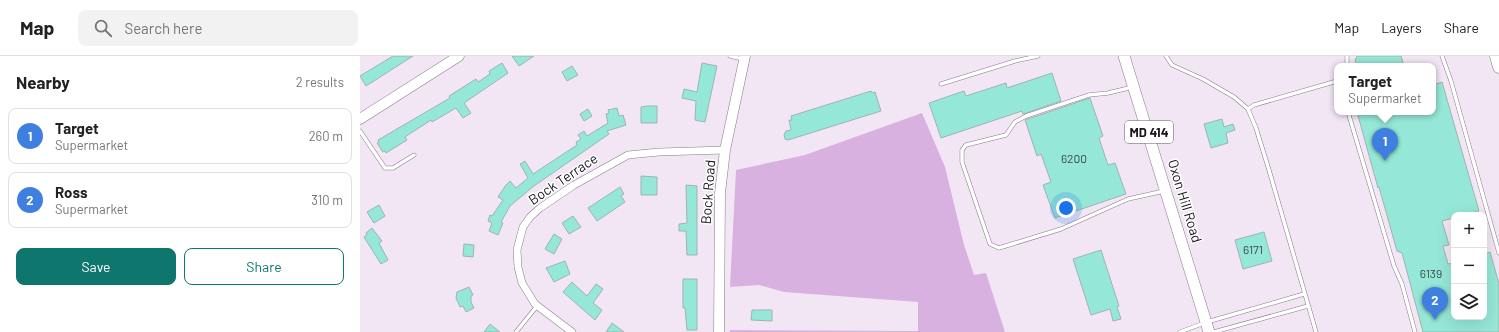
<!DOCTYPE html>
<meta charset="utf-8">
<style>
:root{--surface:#fff;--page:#f2f2f2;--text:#222;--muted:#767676;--line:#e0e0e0;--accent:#0f766e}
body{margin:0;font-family:Barlow,sans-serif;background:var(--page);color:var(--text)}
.controls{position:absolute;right:12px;bottom:12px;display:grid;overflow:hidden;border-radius:8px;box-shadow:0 4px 16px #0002}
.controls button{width:36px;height:36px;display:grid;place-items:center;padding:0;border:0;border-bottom:1px solid var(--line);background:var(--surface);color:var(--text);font:20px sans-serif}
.you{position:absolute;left:706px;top:152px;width:14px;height:14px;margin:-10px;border:3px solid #fff;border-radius:50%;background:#1a73e8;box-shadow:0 0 0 6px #1a73e833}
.badge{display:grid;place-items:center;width:26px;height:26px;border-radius:50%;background:var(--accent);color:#fff;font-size:13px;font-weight:700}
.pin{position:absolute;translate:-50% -33px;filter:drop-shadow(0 1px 2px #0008)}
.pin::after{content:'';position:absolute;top:21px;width:14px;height:12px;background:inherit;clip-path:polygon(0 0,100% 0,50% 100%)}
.popup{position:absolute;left:974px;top:7px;width:102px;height:52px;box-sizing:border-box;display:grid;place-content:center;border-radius:8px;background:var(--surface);filter:drop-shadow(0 1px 3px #0005);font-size:13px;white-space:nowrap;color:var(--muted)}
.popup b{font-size:15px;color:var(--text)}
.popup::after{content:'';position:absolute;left:50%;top:100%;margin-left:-8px;border:8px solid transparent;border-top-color:var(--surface)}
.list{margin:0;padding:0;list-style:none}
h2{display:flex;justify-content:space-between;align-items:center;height:52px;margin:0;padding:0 16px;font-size:17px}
h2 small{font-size:13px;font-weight:400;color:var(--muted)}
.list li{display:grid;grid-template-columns:26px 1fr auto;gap:12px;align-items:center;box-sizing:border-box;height:56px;margin:0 8px 8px;padding:0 8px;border:1px solid var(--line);border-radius:8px}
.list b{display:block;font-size:15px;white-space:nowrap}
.list p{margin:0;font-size:13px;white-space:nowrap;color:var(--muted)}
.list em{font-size:13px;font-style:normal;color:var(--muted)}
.actions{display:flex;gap:8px;padding:12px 16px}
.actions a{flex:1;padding:9px 0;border:1px solid var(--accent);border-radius:8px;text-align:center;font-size:14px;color:var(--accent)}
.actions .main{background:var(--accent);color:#fff}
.icon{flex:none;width:22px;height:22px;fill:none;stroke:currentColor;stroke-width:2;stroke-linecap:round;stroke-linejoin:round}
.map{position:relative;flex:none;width:1139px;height:276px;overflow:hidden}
header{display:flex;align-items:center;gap:24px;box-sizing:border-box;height:56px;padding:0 20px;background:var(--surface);border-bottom:1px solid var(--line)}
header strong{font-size:19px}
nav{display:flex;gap:22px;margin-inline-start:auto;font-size:14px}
.search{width:280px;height:36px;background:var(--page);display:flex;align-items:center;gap:10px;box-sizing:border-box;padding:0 14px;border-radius:8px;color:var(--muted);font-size:15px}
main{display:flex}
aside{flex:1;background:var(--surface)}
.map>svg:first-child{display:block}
.green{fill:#d9b1e1}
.building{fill:#95e7d7;stroke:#9fb4af}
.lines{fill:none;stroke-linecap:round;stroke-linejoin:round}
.service-casing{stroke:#877c89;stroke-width:4.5}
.minor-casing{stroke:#877c89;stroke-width:8}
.secondary-casing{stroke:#877c89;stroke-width:11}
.primary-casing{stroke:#877c89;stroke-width:12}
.motorway-casing{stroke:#877c89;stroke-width:13}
.service{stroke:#fff;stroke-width:3.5}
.minor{stroke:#fff;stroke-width:7}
.secondary{stroke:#fff;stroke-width:10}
.primary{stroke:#fff;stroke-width:11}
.motorway{stroke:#fff;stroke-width:12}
.labels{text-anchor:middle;stroke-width:3;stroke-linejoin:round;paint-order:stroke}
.number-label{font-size:12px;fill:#394a49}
.shield{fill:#fff;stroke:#5f5b5f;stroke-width:1}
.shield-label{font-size:13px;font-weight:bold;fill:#1a151a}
.street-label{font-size:14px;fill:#1a151a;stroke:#fff}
</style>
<header>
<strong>Map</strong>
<div class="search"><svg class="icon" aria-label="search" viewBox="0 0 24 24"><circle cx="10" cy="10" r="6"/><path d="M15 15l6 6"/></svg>Search here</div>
<nav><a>Map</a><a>Layers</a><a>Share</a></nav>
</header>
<main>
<aside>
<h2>Nearby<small>2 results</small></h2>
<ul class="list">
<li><span class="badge" style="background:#3f7fe0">1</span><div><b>Target</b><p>Supermarket</p></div><em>260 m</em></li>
<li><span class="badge" style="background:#3f7fe0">2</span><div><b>Ross</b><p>Supermarket</p></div><em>310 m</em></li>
</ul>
<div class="actions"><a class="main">Save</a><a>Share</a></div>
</aside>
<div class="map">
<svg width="1139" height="276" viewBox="0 0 1139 276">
<rect width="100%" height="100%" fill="#f2e6f5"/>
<polygon class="green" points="562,57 585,111 604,189 614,219 626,217 645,276 370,276 370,274 558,275 558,246 424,236 399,229 370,231 376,114 445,99"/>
<g class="building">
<polygon points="33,0 53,0 6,30 0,20"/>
<polygon points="152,0 174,0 159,10"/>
<polygon points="997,0 1041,0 1044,10 997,10 995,4"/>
<polygon points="142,7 148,17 104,47 111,57 103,62 96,52 72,66 71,64 45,81 47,84 26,97 25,95 23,96 17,87 19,86 18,84 90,42 89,40 116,23 118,26 130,18 129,15"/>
<polygon points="342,7 357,10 345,66 335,64 336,45 322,42 324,33 337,36"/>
<polygon points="212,10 218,19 207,25 202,16"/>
<polygon points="692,17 701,45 663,58 662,55 581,82 569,47 604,35 606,40 646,27 647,32"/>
<polygon points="1082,26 1119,155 1104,159 1094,159 1094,162 1082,165 1089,189 1083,190 1088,208 1094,207 1094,261 1124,261 1124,198 1130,196 1139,228 1139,276 1063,276 1042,197 1037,195 1019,131 1018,132 997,56 1073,56 1073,29"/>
<polygon points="511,35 512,37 515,36 521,55 428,84 425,83 424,79 426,75 431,74 429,64 432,64 431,60"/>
<polygon points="730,42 743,80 739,82 748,109 755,107 766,138 695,162 683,129 691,126 681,98 677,100 665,64"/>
<polygon points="288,50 297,50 297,67 281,67 281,51"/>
<polygon points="257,52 259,60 263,59 266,69 247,75 249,78 174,130 150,150 141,166 143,167 138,179 129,175 132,167 128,165 130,159 132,160 143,144 138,141 146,129 150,125 156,132 168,122 160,108 165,105 173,118 217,89 216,86 221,83 218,79 224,75 227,80 248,67 246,58 249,57 248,54"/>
<polygon points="228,53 232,60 224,65 220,58"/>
<polygon points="862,63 864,71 873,68 875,74 866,77 868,87 851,92 844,68"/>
<polygon points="281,120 297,121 297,139 281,139"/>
<polygon points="326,129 337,130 337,199 327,199 326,175 319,175 319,168 327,167"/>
<polygon points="260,131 264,138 261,140 265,146 237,165 228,152"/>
<polygon points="19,149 25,160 14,167 7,156"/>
<polygon points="213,160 221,171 209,178 202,167"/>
<polygon points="12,172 22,185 19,187 28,204 21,208 4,181 7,179 6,177"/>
<polygon points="904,176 912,205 883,213 875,184"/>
<polygon points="194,178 202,183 194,198 185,193"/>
<polygon points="104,188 114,189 113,201 103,200"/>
<polygon points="741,194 759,250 757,251 761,263 753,265 750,253 731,259 713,203"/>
<polygon points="205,205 210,218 194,226 186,212"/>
<polygon points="323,223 337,223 337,274 327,274 325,252 323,252"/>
<polygon points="212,226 227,240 236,228 243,233 233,247 242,254 235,264 203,236"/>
<polygon points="109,231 113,239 111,240 111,246 114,252 106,256 103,250 100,251 96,242 97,236"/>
<polygon points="392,254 412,254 412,265 391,264"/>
<polygon points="252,267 264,276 246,276"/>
<polygon points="130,268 140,276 124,276"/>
</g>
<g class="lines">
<defs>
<g id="service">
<polyline points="370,0 383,3"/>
<polyline points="806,0 812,9 843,23 874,41 888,53 896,72 909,114 956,276"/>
<polyline points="1082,0 1091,25 1139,197"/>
<polyline points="987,10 987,0"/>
<polyline points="581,28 655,5 678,0"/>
<polyline points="773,31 748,37 729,39 666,60 655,66 646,79 606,89 602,94 602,106 630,188 639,192 701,173 768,143 804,135"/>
<polyline points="888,53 894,49 977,25"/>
<polyline points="988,56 1034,210 1042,228 1055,276"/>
<polyline points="0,75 25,112 33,112 54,99"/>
<polyline points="156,276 177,250"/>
<polyline points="820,276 847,266 944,238"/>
<polyline points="854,276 948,250"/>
</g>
<polyline id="minor" points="212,276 175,248 162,227 158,211 157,194 163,171 170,161 180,152 214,129 268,99 299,96 365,94"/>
<g id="secondary">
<polyline points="0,63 99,0"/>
<polyline points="359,276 360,137 365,94 385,0"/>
</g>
<polyline id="primary" points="764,0 849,276"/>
<polyline id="motorway" points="1136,0 1139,11"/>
</defs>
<use href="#service" class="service-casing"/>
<use href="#minor" class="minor-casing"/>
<use href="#secondary" class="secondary-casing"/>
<use href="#primary" class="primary-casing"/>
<use href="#motorway" class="motorway-casing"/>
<use href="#service" class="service"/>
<use href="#minor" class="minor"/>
<use href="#secondary" class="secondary"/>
<use href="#primary" class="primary"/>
<use href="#motorway" class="motorway"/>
</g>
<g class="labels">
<g class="number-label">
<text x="714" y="107">6200</text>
<text x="893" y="198">6171</text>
<text x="1071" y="222">6139</text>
</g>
<rect class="shield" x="765" y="65" width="48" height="22" rx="3"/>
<g class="shield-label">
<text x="789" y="81">MD 414</text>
</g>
<g class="street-label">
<text transform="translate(203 123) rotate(-34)" y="5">Bock Terrace</text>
<text transform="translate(348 136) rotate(-86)" y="5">Bock Road</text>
<text transform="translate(825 145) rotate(73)" y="5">Oxon Hill Road</text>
</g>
</g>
</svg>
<div class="controls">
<button>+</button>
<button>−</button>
<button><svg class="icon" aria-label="layers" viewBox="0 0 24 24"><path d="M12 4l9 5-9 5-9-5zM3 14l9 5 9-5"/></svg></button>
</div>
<div class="you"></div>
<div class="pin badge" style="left:1025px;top:105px;background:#3f7fe0">1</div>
<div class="popup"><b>Target</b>Supermarket</div>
<div class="pin badge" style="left:1075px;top:264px;background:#3f7fe0">2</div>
</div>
</main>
